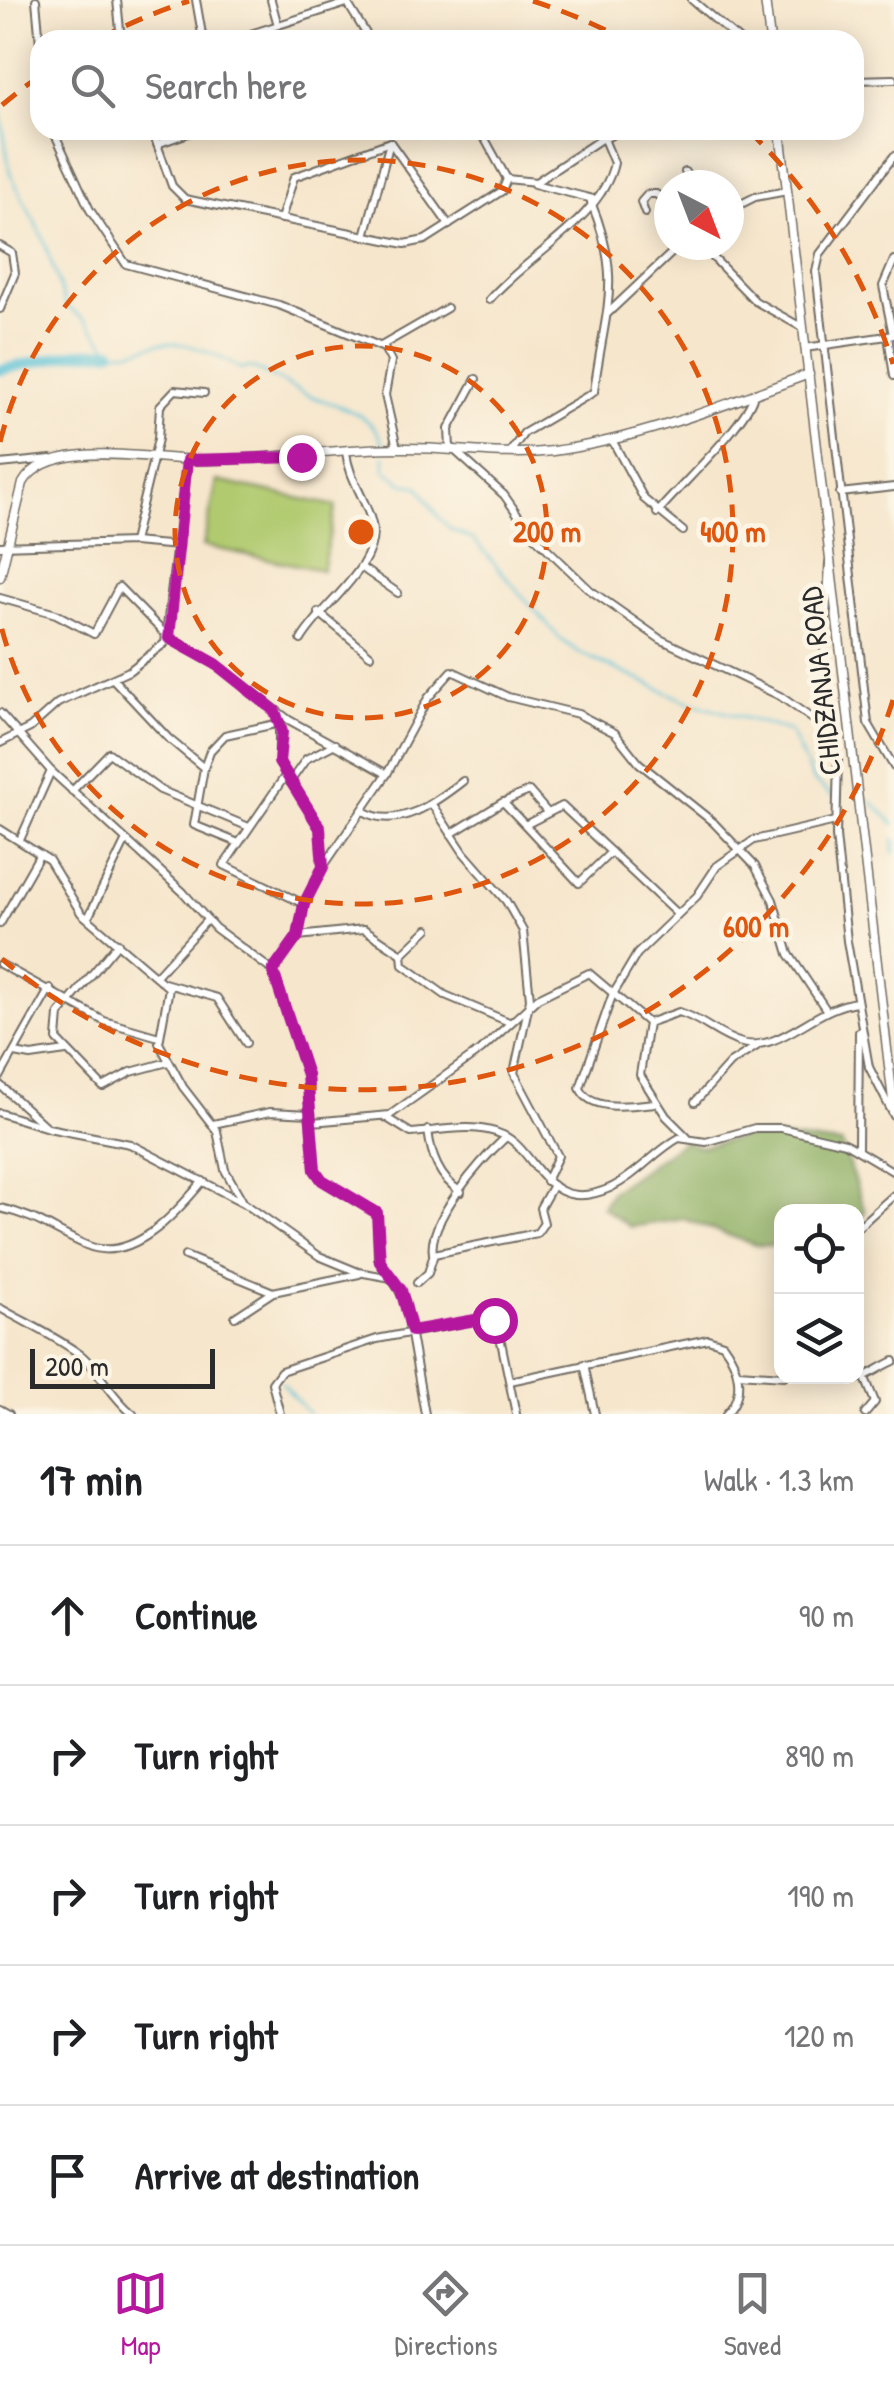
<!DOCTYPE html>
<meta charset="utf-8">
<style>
:root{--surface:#fff;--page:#f6f6f6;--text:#202124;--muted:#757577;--line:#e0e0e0;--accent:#b5179e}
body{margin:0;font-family:"Patrick Hand",sans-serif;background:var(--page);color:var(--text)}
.controls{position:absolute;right:30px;bottom:30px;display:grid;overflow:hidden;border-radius:20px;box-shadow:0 5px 25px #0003}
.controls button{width:90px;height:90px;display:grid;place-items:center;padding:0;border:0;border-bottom:2px solid var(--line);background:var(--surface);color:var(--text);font:50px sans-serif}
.compass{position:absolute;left:654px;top:170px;width:90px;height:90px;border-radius:50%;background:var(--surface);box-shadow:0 5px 25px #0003;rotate:138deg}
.scale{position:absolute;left:30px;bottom:25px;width:185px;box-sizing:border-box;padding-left:10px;border:5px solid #2b2b2b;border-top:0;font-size:28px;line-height:35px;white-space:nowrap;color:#2b2b2b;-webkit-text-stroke:8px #fcf5e5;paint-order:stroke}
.stop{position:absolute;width:30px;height:30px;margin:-22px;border:8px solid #b5179e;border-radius:50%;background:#fff}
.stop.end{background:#b5179e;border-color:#fff;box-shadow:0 2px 10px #0008}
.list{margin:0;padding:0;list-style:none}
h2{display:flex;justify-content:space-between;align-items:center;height:130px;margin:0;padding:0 40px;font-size:42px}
h2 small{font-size:32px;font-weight:400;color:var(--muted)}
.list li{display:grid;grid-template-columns:65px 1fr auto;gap:30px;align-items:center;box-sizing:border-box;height:140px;padding:0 40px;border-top:2px solid var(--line)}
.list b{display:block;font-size:38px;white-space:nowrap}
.list em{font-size:32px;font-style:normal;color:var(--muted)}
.icon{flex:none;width:55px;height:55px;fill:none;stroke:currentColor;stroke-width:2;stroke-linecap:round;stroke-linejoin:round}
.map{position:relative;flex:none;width:894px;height:1414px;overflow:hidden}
.search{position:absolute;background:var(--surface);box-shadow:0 5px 25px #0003;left:30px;right:30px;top:30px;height:110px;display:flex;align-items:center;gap:25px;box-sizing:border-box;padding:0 35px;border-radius:30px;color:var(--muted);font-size:38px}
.sheet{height:830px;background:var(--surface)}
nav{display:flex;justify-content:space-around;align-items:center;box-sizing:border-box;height:140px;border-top:2px solid var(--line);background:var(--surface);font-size:28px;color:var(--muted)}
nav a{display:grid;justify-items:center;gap:5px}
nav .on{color:var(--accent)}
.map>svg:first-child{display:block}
.green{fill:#b1ca6f;stroke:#6e7a4d;stroke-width:2.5}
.forest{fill:#8cae62;stroke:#5c6c46;stroke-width:2.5}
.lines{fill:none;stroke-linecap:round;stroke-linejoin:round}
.stream{stroke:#5ac1d7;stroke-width:2.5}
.river{stroke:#5ac1d7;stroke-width:11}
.minor-casing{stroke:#726c63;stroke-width:10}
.tertiary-casing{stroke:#726c63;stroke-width:11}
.minor{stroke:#fff;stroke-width:6}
.tertiary{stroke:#fff;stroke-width:8}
.route{stroke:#b5179e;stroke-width:12}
.ring{fill:none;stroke:#df570e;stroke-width:5;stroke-dasharray:18 12}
.labels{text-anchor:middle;stroke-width:9;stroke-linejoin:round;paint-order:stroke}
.street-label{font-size:30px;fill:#2b2b2b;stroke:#fcf5e5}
.centre{fill:#df570e;stroke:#fcf5e5;stroke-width:5}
.ring-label{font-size:30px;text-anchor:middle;font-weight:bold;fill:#df570e;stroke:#fcf5e5;stroke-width:9;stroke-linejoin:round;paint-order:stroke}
</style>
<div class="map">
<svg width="894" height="1414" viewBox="0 0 894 1414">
<rect width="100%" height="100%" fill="#fcf5e5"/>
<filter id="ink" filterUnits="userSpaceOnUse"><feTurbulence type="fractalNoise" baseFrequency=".01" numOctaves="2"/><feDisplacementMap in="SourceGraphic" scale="20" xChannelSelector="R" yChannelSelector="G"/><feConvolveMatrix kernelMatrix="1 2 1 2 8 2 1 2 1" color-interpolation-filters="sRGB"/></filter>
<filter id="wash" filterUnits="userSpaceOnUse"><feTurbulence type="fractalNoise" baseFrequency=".0048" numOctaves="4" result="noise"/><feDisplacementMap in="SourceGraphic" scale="40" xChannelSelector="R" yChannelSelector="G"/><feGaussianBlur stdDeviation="2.25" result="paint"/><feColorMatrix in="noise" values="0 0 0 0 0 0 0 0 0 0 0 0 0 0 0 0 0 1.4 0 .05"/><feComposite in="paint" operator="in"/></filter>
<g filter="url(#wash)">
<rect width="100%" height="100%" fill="#f6e6cc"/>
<polygon class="green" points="217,481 336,506 322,570 203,546"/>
<polygon class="forest" points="755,1135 842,1144 865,1212 857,1224 856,1212 782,1212 781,1246 755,1245 684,1219 630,1227 602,1207 612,1191 684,1141 699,1147"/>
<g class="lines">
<g class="stream">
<path d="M0 109 10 173 43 238 66 306 86 321 112 351C133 355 147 344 166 343 191 342 221 357 241 369L249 367C270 374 287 386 308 395 335 406 376 412 383 446"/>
<polyline points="385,456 385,470 404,484 418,486 438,516 450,529 474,540 560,639 580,653 686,701 790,731 813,780 834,797"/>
<polyline points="871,801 894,824"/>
<polyline points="894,840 894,854"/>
<polyline points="282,1383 309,1414"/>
</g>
<polyline class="river" points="0,370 76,353 112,351"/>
</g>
</g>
<g filter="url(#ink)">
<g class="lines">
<defs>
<g id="minor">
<polyline points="36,0 40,44"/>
<polyline points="117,0 121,40"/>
<polyline points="196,0 203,40"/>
<polyline points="271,0 277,22"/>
<polyline points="692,0 739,40"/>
<polyline points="346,1 370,40"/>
<polyline points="232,40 347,3"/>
<polyline points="651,40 665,40"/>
<polyline points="854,80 894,79"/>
<polyline points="53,130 90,210 126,264 279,305 384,348 391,361 385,395 397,448"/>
<polyline points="152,130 172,186 185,199 405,244 425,240 502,191 507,179"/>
<polyline points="480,130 507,179"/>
<polyline points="591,130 604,139 621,130"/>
<polyline points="157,144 197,130"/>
<polyline points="894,156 820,254 816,272 868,723 894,767"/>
<polyline points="685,172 692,185"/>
<polyline points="507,179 536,182 601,139"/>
<polyline points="534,184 593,199"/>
<polyline points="729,210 755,197 787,191"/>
<polyline points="645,213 641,202 648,194 656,194 669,204"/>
<polyline points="281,219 294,177 390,142 449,225"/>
<polyline points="365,236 390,142"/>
<polyline points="701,245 755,301 803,328"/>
<polyline points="0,246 12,253 15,273 0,309"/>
<path d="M489 300C524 258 602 219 614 163L604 139"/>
<polyline points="607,314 680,245"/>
<polyline points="893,335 883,286 894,260"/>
<polyline points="888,336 894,376"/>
<polyline points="381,346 447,308"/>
<polyline points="805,348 894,335"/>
<polyline points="612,440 644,499 683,531"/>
<polyline points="450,448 449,429 476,379"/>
<polyline points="452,448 504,495 530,532 590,590 660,639 780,696 828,730"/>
<path d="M510 452 524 433 594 392C604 311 624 282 591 202"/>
<polyline points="0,464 51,459"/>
<polyline points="840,493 894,487"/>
<path d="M657 513C679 486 748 423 754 394"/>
<polyline points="133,542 158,439 160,406 175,390 204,393"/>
<polyline points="0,546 133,542 179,546"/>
<polyline points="829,563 824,656 829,730 838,759 836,836 847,941 869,1067 894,1116"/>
<polyline points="362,568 398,593"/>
<polyline points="0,598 56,614 94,634 119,587 169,638 216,664 289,720 387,774"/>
<polyline points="318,612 370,655"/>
<path d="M301 640C321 605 381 566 372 524 366 498 349 480 346 452"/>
<polyline points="113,679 168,738 204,768"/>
<polyline points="0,713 51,771 183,892 215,928 273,971 307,1075 315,1170 322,1180 377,1213 378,1257 388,1276"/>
<polyline points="279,721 279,762 320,828 323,865"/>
<polyline points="0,743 30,728 58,703 129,671 165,643 187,460"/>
<polyline points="285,776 224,865 304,904"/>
<polyline points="290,782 306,759 335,744"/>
<polyline points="72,791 109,753 160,790 249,827"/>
<polyline points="506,801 529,791 547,812"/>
<polyline points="433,806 464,853 506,901 523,931 530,999 514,1073 558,1156 546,1181"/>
<path d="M363 811C398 831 436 802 463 781"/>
<polyline points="526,826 579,883 611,852"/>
<polyline points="0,829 49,860 81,913 169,988 159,1043 183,1087 217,1131 225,1170 242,1200"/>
<polyline points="451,834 503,802 525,825 562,806 677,914"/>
<polyline points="20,840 51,771"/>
<polyline points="236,842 194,825 204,768 210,751 225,735 280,723"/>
<polyline points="88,918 125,842"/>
<polyline points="0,924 40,854"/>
<polyline points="428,929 402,954 403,965 445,995 509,1022"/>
<polyline points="298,936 364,929 402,954"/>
<polyline points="118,943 59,1014 57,1039 103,1087 131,1072 168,1062"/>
<polyline points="0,964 104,1021 159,1037"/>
<polyline points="273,971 298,936 304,904 323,867 387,774 428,698 452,671 508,697 578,714 615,733 639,763 713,822 755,866 773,900 789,954 825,1008"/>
<polyline points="156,976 207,920"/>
<polyline points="164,983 217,998 246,1043"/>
<path d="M648 1023 679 1012C701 1018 719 1037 742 1043 780 1053 814 1007 857 1002"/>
<polyline points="15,1053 31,1056 66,1051"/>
<polyline points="0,1077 50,988"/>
<polyline points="0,1085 44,1125"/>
<polyline points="695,1102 730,1063 757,1046"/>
<path d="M656 1103C634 1105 590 1113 580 1088L612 996 637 954 697 896 717 866 754 840 836 821"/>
<polyline points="0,1113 48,1128 130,1144 244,1203 319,1256 358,1272 392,1278 405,1301 425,1414"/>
<path d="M385 1117 411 1133C440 1131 474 1122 503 1135 538 1151 545 1217 610 1188 636 1176 654 1152 679 1138L706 1142 755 1128H781L845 1143 894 1172"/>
<polyline points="312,1122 390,1115 481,1050 538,998 589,973 648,1023 640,1075 666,1116 687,1137"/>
<polyline points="213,1124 270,1112 311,1114"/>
<path d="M428 1130C431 1156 439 1178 461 1192"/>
<polyline points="858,1148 859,1032"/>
<path d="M0 1208C37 1216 54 1231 86 1245 132 1265 177 1212 203 1181"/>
<polyline points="856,1229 894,1195"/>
<path d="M433 1254C427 1221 481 1160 506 1137"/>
<polyline points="185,1256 273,1292"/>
<polyline points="417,1283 428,1273 434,1254 537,1233 544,1223 540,1208 553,1185"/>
<path d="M0 1308C28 1324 55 1336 81 1355 95 1365 112 1398 133 1414"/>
<polyline points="235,1317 273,1292 359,1274"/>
<polyline points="584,1364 595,1414"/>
<polyline points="738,1373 784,1376"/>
<path d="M834 1376C860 1386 871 1371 894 1361"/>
<path d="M510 1381 708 1339 723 1344C739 1365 746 1394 726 1414"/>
<polyline points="0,1409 9,1414"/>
<polyline points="280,1414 272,1383 281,1371 377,1339 487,1318 498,1327 516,1414"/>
<polyline points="865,1414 875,1402 865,1378"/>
</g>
<g id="tertiary">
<polyline points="765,0 770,40"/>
<polyline points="780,130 894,1109"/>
<path d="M0 577 23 483C50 436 156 461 203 460 269 460 335 448 401 448 451 447 503 457 553 451 640 439 727 404 809 374"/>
</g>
</defs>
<use href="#minor" class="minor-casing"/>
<use href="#tertiary" class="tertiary-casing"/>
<use href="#minor" class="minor"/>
<use href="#tertiary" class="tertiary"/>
</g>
</g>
<g class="lines" filter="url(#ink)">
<polyline class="route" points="301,457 187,460 169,638 216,664 275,711 282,732 279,762 320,828 323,867 304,904 298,936 273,971 307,1075 315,1170 322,1180 377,1213 380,1262 401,1290 412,1331 487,1318 494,1320"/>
</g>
<g class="ring">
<circle cx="361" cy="532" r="186"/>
<path d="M0 442A372 372 0 1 1 0 622"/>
<path d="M893 700A558 558 0 0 1 2 959M2 105A558 558 0 0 1 37 78M99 39A558 558 0 0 1 189 1M533 1A558 558 0 0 1 623 39M749 131A558 558 0 0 1 893 364"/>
</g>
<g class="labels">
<g class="street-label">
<text transform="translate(821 681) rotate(-96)" y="10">CHIDZANJA ROAD</text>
</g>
</g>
<circle cx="361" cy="532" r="15" class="centre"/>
<g class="ring-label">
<text x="547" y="542">200 m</text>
<text x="733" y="542">400 m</text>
<text x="756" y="937">600 m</text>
</g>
</svg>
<div class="controls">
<button><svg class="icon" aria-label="locate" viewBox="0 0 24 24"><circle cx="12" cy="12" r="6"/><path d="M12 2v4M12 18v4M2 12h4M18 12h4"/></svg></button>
<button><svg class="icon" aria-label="layers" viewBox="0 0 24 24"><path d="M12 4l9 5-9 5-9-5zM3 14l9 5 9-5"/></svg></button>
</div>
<svg class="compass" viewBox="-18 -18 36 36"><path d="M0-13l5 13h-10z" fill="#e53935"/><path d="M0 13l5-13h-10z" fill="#757577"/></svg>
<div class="scale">200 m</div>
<div class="stop" style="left:494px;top:1320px"></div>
<div class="stop end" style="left:301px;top:457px"></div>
<div class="search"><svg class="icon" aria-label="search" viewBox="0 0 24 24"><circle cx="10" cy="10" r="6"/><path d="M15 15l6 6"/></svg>Search here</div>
</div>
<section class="sheet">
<h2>17 min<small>Walk · 1.3 km</small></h2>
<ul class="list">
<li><svg class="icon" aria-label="ahead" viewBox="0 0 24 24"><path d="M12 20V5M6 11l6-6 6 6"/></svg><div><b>Continue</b></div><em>90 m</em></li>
<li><svg class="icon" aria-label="right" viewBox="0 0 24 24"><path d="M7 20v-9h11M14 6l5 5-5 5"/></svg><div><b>Turn right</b></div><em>890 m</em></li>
<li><svg class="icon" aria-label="right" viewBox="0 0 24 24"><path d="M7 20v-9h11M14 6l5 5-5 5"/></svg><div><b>Turn right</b></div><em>190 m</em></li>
<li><svg class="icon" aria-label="right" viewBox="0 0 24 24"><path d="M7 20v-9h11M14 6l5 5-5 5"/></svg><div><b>Turn right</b></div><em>120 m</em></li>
<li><svg class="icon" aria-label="arrive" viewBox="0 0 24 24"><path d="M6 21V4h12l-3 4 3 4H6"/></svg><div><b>Arrive at destination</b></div></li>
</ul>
</section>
<nav>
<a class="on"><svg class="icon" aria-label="map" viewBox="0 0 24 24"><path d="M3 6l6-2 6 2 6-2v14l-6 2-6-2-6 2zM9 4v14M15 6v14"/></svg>Map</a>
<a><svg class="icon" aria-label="directions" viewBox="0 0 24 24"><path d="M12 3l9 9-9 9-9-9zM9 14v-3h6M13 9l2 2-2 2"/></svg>Directions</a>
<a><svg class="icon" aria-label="saved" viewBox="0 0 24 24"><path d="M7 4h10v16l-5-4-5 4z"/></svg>Saved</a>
</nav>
